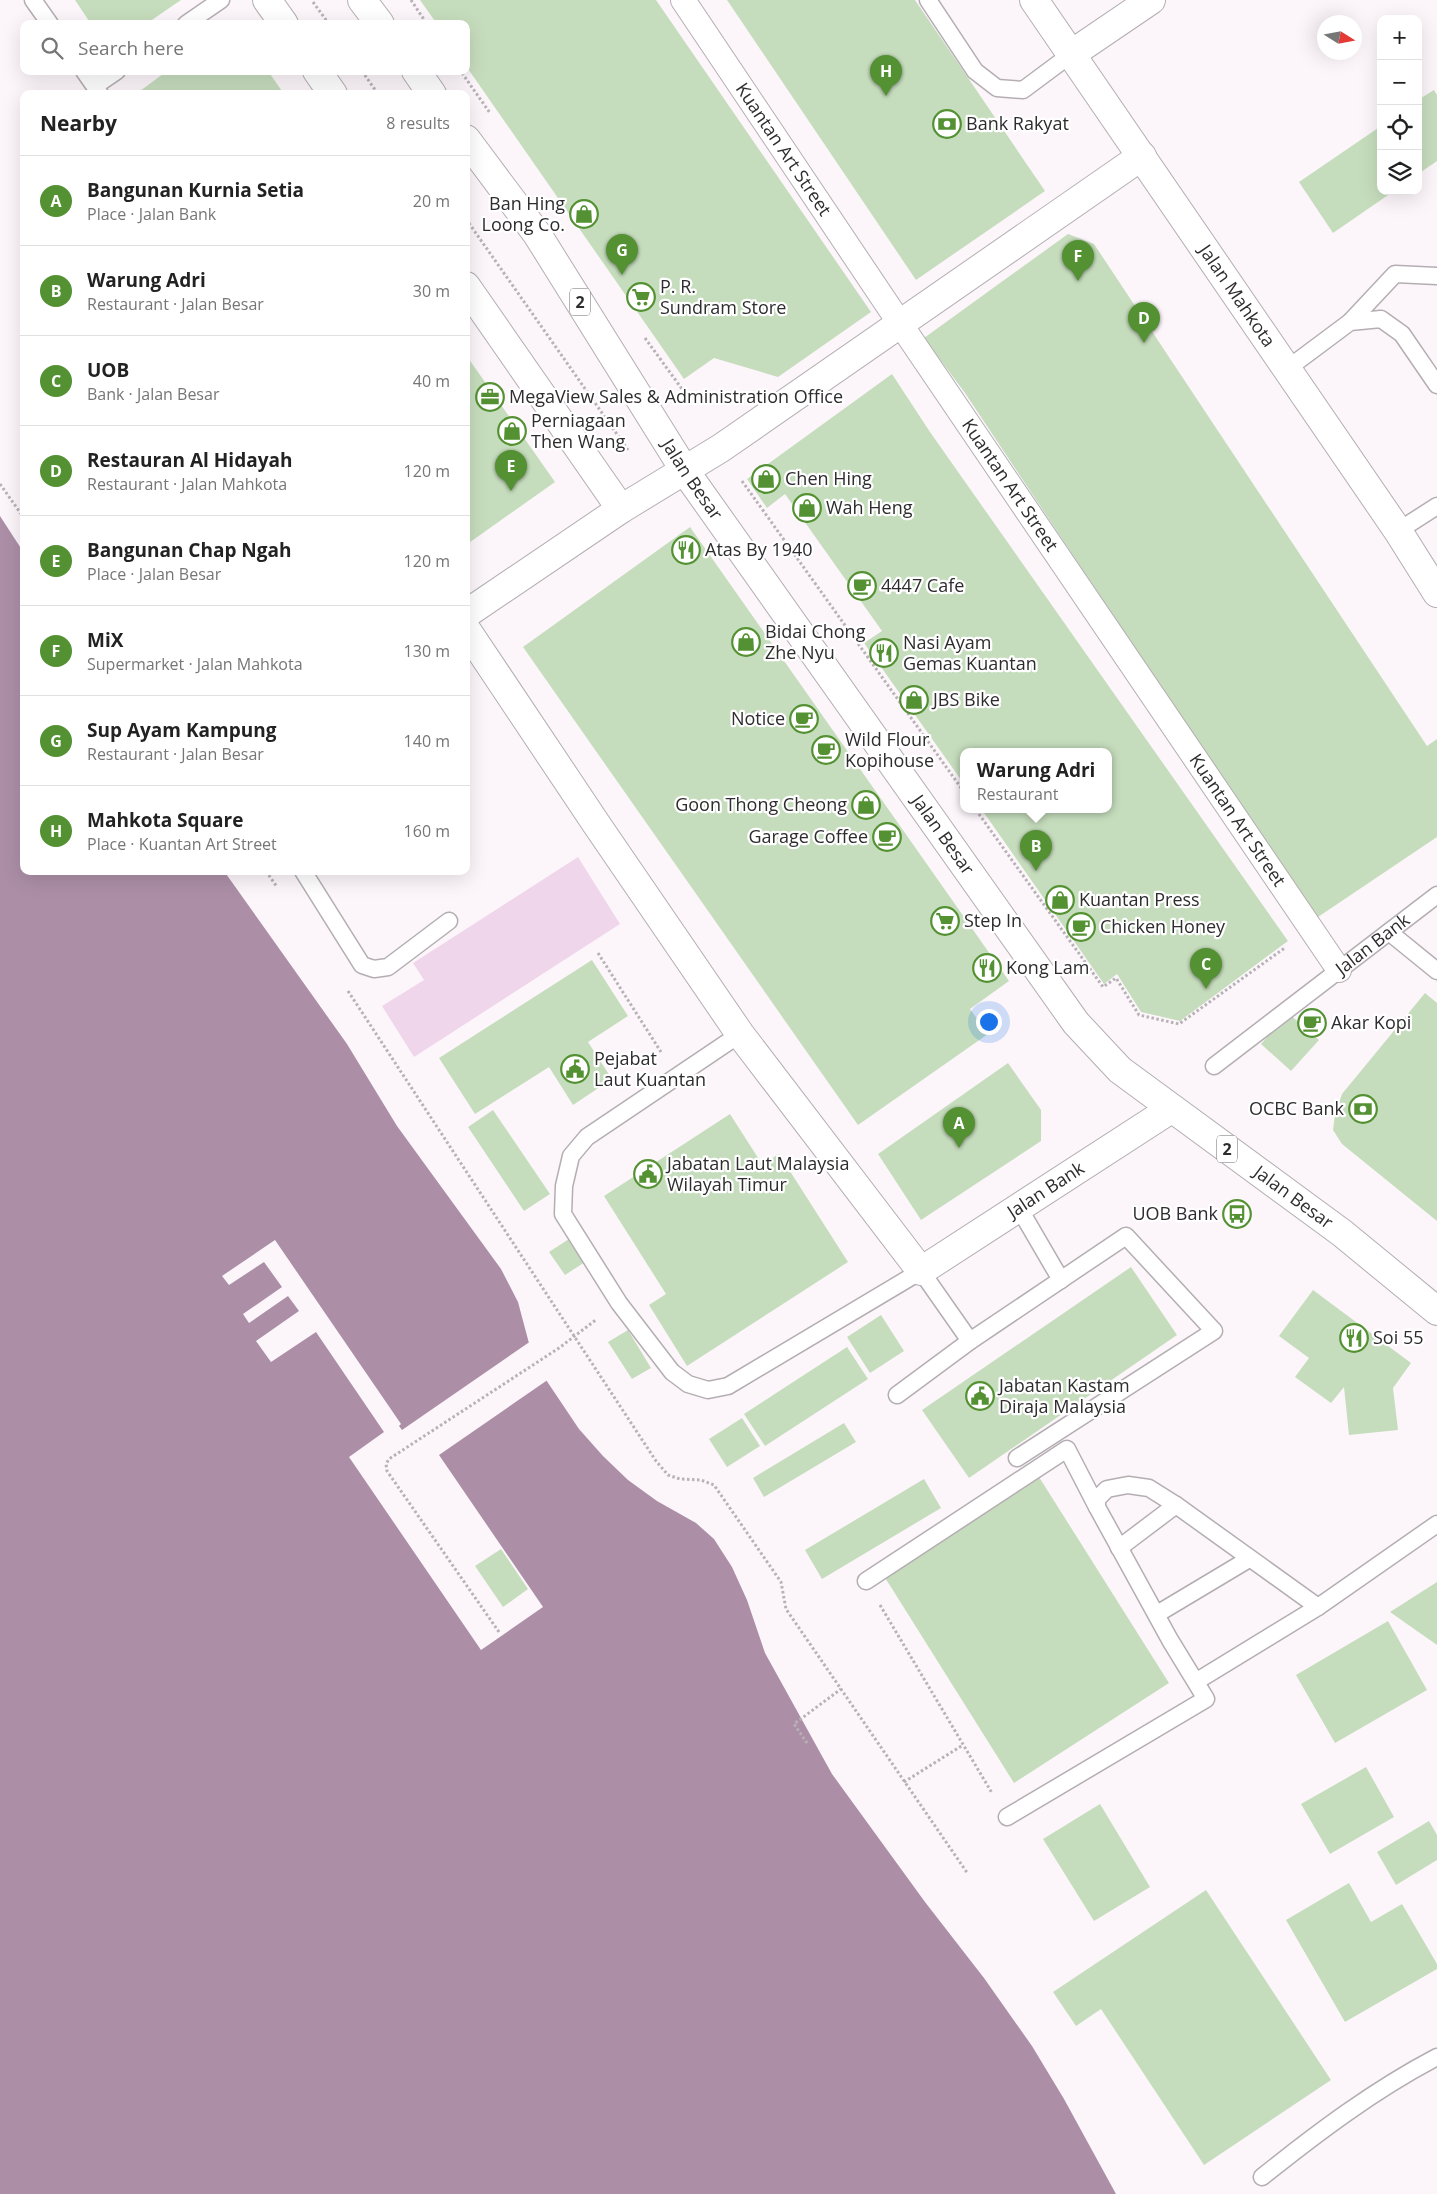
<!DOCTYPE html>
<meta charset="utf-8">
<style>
:root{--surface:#fff;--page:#f6f6f6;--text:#222;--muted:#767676;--line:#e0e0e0;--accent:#539132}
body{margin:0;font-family:"Open Sans",sans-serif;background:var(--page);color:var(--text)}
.controls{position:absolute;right:15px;top:15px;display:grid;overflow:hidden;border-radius:10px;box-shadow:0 5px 20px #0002}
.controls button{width:45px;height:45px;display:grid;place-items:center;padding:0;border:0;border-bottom:1px solid var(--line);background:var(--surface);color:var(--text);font:25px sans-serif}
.compass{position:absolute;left:1317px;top:15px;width:45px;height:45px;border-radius:50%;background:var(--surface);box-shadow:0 5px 20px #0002;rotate:101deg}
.you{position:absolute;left:988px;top:1021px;width:18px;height:18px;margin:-12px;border:4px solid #fff;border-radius:50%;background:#1a73e8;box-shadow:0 0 0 8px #1a73e833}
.badge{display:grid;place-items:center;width:32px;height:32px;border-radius:50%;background:var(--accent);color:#fff;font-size:16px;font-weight:700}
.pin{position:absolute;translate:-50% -41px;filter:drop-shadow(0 1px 2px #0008)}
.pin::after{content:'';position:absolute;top:26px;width:18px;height:15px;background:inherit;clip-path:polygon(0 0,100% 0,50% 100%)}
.popup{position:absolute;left:960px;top:748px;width:152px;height:65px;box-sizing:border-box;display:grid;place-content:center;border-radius:10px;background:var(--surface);filter:drop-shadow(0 1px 4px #0005);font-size:16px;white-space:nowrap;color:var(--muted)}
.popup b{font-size:19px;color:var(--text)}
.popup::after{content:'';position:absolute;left:50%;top:100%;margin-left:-10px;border:10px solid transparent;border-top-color:var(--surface)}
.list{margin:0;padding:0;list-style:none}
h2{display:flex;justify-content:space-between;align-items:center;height:65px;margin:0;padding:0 20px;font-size:21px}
h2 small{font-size:16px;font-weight:400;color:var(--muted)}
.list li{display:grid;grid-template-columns:32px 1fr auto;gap:15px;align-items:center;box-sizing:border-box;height:90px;padding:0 20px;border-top:1px solid var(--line)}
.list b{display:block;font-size:19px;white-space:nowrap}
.list p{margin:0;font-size:16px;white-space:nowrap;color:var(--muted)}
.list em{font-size:16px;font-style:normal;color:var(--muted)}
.icon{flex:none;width:28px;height:28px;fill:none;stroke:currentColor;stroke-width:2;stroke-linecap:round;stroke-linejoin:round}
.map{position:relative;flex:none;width:1437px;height:2194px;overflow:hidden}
.search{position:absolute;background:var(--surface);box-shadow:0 5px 20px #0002;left:20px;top:20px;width:450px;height:55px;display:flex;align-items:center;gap:12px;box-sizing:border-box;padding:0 18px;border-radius:10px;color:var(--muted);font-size:19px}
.panel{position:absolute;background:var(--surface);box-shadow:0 5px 20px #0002;left:20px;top:90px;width:450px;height:785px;border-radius:10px}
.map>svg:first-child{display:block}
.green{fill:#f0d6eb}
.water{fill:#ac8fa7}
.pier{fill:#fcf6fb}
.building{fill:#c6ddbd}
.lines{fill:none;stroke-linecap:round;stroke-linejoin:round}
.service-casing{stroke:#b4aeb3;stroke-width:19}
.pedestrian-casing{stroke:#b4aeb3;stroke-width:26}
.minor-casing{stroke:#b4aeb3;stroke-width:30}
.trunk-casing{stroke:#b4aeb3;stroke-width:30}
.path{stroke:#b6b2b6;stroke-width:3;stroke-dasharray:2.5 2.5;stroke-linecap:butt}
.service{stroke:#fff;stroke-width:16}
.pedestrian{stroke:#fff;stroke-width:24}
.minor{stroke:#fff;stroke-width:28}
.trunk{stroke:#fff;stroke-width:28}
.labels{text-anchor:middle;stroke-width:4.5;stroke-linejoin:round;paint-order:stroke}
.shield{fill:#fff;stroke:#6d6b6d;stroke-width:1}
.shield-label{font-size:16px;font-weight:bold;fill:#2e2c2e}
.poi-label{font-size:18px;fill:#2e2c2e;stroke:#fff;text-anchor:start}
.street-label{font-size:18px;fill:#2e2c2e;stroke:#fff}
</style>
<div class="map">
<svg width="1437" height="2194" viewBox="0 0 1437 2194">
<rect width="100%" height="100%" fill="#fcf6fb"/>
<polygon class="green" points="578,857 620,924 414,1057 382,1006 424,980 413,963"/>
<polygon class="water" points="0,516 24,553 24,871 224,871 347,1044 397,1126 501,1269 518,1302 534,1362 579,1429 603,1456 628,1480 657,1501 696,1523 714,1539 732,1567 747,1600 765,1653 832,1774 925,1902 984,1978 1032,2046 1064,2099 1116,2194 0,2194"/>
<polygon class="pier" points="275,1240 401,1424 399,1426 402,1430 531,1341 537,1361 549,1379 439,1455 543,1607 481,1650 349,1457 384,1432 316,1332 271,1362 256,1341 299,1311 288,1296 249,1323 243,1314 282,1287 264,1262 229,1285 222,1276"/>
<g class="building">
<polygon points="75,0 181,0 146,24 91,24"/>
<polygon points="420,0 656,0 871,312 778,377 714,358 684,379 466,66 466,24 437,24"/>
<polygon points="727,0 915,0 1045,191 916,280"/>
<polygon points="167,71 268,71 284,94 136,94"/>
<polygon points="1434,90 1437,95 1437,161 1418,174 1418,100"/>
<polygon points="1381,126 1381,191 1394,191 1333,233 1299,182"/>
<polygon points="1068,234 1094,244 1427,746 1437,739 1437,837 1315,919 965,393 924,338"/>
<polygon points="466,355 555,482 466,545"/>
<polygon points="892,374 930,432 1288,941 1180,1021 1141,1012 1117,974 1104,984 982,810 1108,810 1108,752 964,752 964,784 864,643 882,631 804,521 785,494 767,508 747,479"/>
<polygon points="690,527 1009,981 970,1009 988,1034 858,1125 523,647"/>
<polygon points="592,960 628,1016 588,1042 612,1079 573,1105 549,1067 475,1114 439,1058"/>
<polygon points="1425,993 1437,1003 1437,1221 1342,1144 1333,1130 1335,1115 1342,1094"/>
<polygon points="1288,1013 1319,1040 1291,1071 1261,1044"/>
<polygon points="1008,1063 1041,1110 1041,1141 921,1220 878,1154"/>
<polygon points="493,1110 550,1194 524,1211 468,1127"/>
<polygon points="730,1114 762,1164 779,1154 848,1262 687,1366 649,1305 666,1294 604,1196"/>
<polygon points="569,1239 585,1262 565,1275 549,1252"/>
<polygon points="1131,1267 1177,1335 969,1478 922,1410"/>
<polygon points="1313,1290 1411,1363 1393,1388 1398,1430 1349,1435 1344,1387 1331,1403 1295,1377 1309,1358 1279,1336"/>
<polygon points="881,1315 904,1351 870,1373 847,1337"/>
<polygon points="628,1330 651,1368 632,1379 608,1342"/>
<polygon points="847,1347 868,1379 765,1446 744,1414"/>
<polygon points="742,1418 760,1446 727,1467 709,1439"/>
<polygon points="844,1423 856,1442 764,1497 753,1478"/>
<polygon points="1039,1477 1169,1683 1014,1783 884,1576"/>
<polygon points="924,1479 941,1508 822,1579 805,1550"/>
<polygon points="501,1549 528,1589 503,1607 475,1566"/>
<polygon points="1437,1582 1437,1645 1390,1612"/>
<polygon points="1388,1621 1427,1690 1335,1743 1296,1675"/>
<polygon points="1366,1767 1394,1817 1330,1854 1301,1804"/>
<polygon points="1100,1804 1150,1887 1094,1921 1043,1839"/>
<polygon points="1429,1821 1437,1835 1437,1860 1396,1885 1377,1852"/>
<polygon points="1349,1883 1371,1922 1402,1904 1437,1964 1437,1969 1345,2022 1286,1920"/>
<polygon points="1206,1890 1331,2080 1204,2165 1101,2009 1076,2026 1053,1992"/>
</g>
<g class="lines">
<defs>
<g id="service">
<polyline points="33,0 50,24"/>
<polyline points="928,0 975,71 997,88 1023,90 1070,55"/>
<polyline points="186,24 221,0"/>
<polyline points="84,71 100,94"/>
<polyline points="95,86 117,71"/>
<polyline points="1350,322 1395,274 1437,276"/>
<polyline points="1287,369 1350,322 1381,319 1402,334 1437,385"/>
<polyline points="1398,531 1437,506"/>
<polyline points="303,871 362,965 374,969 388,967 449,921"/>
<polyline points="1389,932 1437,971"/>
<polyline points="740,1034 587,1137 571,1156 564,1186 563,1214 619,1303 672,1372 688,1384 708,1390 728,1386 921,1271 970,1341"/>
<path id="s1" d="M1214 1066 1437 895"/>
<polyline points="1019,1208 1061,1280"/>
<polyline points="897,1395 970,1341 1126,1236 1214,1331 1017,1458"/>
<polyline points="1119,1548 1176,1505"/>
<polyline points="866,1581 1067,1449 1097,1507"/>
<polyline points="1157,1614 1249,1559"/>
<polyline points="1197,1681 1318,1607 1437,1524"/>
<polyline points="1007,1817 1206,1699 1170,1640 1097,1507 1097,1499 1107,1489 1128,1485 1149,1488 1176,1505 1318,1607"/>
<path d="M1262 2177C1317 2133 1374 2090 1437 2057"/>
</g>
<g id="pedestrian">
<path id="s2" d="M683 0 901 325 1339 970"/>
</g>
<g id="minor">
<polyline points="267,0 284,24"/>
<polyline points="1070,55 1151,0"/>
<polyline points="317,71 333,94"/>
<polyline points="466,286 621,509"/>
<polyline points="466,614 621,509 721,448 1142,156"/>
<path id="s3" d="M466 629 597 825 740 1034 921 1271 1171 1109"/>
</g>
<g id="trunk">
<polyline points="362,0 380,24"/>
<path id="s4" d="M1034 0 1398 531 1437 593"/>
<polyline points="416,71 432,94"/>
<path id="s5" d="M466 139 537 234 685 471 1076 1023 1120 1070 1342 1233 1437 1311"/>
</g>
</defs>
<use href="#service" class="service-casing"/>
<use href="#pedestrian" class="pedestrian-casing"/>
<use href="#minor" class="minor-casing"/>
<use href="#trunk" class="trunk-casing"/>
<g class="path">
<polyline points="411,0 427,24"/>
<polyline points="313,2 329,24"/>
<polyline points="362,71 378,94"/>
<polyline points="462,73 490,113"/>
<polyline points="466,219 628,450"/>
<polyline points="645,338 690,400"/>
<polyline points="742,481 964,792"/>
<polyline points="0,484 24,518"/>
<polyline points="976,810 1103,987 1116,978 1139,1015 1179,1024 1286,947"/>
<polyline points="266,871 277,887"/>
<polyline points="598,953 661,1052"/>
<polyline points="348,991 656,1461 668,1475 680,1479 701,1480 714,1485 781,1582 786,1609 968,1874"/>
<polyline points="880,1605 992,1793"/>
<polyline points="499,1632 387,1471 386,1464 389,1459 559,1348 597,1319"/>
<polyline points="807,1743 794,1724 841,1689"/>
<polyline points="904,1782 963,1745"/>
</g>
<use href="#service" class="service"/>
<use href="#pedestrian" class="pedestrian"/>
<use href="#minor" class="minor"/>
<use href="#trunk" class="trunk"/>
</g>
<defs>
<symbol id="bank-ring" viewBox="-11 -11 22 22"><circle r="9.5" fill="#fff" stroke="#539132" stroke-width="1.5"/><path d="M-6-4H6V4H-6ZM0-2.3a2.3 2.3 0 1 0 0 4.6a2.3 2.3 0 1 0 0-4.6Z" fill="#539132"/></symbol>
<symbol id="shop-ring" viewBox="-11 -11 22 22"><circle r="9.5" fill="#fff" stroke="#539132" stroke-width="1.5"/><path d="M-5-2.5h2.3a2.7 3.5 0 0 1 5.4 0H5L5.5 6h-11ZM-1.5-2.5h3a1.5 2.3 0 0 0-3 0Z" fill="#539132"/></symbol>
<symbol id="supermarket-ring" viewBox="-11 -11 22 22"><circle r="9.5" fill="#fff" stroke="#539132" stroke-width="1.5"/><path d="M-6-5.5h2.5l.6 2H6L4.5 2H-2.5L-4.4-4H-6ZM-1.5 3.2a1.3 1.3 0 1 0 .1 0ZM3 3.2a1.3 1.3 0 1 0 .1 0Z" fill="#539132"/></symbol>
<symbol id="office-ring" viewBox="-11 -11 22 22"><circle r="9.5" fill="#fff" stroke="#539132" stroke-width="1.5"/><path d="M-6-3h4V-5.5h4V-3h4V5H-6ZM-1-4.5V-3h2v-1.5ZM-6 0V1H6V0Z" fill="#539132"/></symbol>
<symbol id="restaurant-ring" viewBox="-11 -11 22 22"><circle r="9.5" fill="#fff" stroke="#539132" stroke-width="1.5"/><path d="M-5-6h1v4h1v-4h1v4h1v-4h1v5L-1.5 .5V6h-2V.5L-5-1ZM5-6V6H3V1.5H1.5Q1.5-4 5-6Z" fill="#539132"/></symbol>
<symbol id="cafe-ring" viewBox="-11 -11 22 22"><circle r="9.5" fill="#fff" stroke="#539132" stroke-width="1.5"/><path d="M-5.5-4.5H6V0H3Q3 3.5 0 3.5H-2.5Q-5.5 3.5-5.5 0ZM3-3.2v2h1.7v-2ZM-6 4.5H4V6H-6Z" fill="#539132"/></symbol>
<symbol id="civic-ring" viewBox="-11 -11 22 22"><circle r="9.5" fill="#fff" stroke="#539132" stroke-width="1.5"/><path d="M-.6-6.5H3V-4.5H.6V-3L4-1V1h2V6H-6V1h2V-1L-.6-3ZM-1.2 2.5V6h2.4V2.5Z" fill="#539132"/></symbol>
<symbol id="bus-ring" viewBox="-11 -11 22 22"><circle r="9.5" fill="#fff" stroke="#539132" stroke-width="1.5"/><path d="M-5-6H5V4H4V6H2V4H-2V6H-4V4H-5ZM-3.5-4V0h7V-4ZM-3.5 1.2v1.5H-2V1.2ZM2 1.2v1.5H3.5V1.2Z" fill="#539132"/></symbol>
</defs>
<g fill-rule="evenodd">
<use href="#bank-ring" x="931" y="108" width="32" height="32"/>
<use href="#shop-ring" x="568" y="198" width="32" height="32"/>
<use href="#supermarket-ring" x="625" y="281" width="32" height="32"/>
<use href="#office-ring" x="474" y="381" width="32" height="32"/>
<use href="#shop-ring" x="496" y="415" width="32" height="32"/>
<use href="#shop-ring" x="750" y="463" width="32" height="32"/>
<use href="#shop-ring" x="791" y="492" width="32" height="32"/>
<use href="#restaurant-ring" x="670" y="534" width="32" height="32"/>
<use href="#cafe-ring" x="846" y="570" width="32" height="32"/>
<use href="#shop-ring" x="730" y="626" width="32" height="32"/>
<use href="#restaurant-ring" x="868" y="637" width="32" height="32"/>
<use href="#shop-ring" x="898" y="684" width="32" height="32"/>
<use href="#cafe-ring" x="788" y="703" width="32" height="32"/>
<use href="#cafe-ring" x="810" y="734" width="32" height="32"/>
<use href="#shop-ring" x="850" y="789" width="32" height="32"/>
<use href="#cafe-ring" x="871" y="821" width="32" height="32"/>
<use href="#shop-ring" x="1044" y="884" width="32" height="32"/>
<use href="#supermarket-ring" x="929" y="905" width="32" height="32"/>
<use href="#cafe-ring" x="1065" y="911" width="32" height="32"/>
<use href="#restaurant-ring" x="971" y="952" width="32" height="32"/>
<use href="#cafe-ring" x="1296" y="1007" width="32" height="32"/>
<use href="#civic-ring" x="559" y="1053" width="32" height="32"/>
<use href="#bank-ring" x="1347" y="1093" width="32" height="32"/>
<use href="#civic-ring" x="632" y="1158" width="32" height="32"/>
<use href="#bus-ring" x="1221" y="1198" width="32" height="32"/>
<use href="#restaurant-ring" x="1338" y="1322" width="32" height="32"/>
<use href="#civic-ring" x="964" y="1380" width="32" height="32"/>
</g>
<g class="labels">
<g class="shield">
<rect x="570" y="288.5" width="20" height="27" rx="4"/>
<rect x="1217" y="1135.5" width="20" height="27" rx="4"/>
</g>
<g class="shield-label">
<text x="580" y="308">2</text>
<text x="1227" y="1155">2</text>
</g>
<g class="poi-label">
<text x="966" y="130">Bank Rakyat</text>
<text x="565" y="210" text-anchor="end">Ban Hing<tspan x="565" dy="21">Loong Co.</tspan></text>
<text x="660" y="293">P. R.<tspan x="660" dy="21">Sundram Store</tspan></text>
<text x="509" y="403">MegaView Sales &amp; Administration Office</text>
<text x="531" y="427">Perniagaan<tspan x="531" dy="21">Then Wang</tspan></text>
<text x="785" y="485">Chen Hing</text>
<text x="826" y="514">Wah Heng</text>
<text x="705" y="556">Atas By 1940</text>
<text x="881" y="592">4447 Cafe</text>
<text x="765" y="638">Bidai Chong<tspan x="765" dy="21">Zhe Nyu</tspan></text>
<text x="903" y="649">Nasi Ayam<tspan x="903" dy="21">Gemas Kuantan</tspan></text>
<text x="933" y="706">JBS Bike</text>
<text x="785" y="725" text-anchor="end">Notice</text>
<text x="845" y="746">Wild Flour<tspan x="845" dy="21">Kopihouse</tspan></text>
<text x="847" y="811" text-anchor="end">Goon Thong Cheong</text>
<text x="868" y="843" text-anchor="end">Garage Coffee</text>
<text x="1079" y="906">Kuantan Press</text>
<text x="964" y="927">Step In</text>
<text x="1100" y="933">Chicken Honey</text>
<text x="1006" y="974">Kong Lam</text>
<text x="1331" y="1029">Akar Kopi</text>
<text x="594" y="1065">Pejabat<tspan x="594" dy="21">Laut Kuantan</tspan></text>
<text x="1344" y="1115" text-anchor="end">OCBC Bank</text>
<text x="667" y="1170">Jabatan Laut Malaysia<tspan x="667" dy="21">Wilayah Timur</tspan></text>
<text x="1218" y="1220" text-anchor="end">UOB Bank</text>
<text x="1373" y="1344">Soi 55</text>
<text x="999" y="1392">Jabatan Kastam<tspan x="999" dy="21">Diraja Malaysia</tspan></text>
</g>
<g class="street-label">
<text dy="6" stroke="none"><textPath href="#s2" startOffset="180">Kuantan Art Street</textPath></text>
<text dy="6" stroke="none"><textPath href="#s4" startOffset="359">Jalan Mahkota</textPath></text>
<text dy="6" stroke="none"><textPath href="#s5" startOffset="409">Jalan Besar</textPath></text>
<text dy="6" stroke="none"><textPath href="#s2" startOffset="585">Kuantan Art Street</textPath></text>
<text dy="6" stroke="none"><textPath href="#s2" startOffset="990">Kuantan Art Street</textPath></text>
<text dy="6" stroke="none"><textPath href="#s5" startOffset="844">Jalan Besar</textPath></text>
<text dy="6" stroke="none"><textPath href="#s1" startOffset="200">Jalan Bank</textPath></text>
<text dy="6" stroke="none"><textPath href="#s3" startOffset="936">Jalan Bank</textPath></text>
<text dy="6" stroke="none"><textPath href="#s5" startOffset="1354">Jalan Besar</textPath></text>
</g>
</g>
</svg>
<div class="controls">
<button>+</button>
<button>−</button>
<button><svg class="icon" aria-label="locate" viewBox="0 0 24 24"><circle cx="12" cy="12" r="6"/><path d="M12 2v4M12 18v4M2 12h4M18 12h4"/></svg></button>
<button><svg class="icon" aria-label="layers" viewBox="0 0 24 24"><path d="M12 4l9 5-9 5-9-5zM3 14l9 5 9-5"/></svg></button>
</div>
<svg class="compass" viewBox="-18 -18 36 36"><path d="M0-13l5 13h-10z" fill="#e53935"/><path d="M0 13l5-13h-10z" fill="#767676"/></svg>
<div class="you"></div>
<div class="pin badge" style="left:959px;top:1148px">A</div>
<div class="pin badge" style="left:1036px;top:871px">B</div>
<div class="popup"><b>Warung Adri</b>Restaurant</div>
<div class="pin badge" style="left:1206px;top:989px">C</div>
<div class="pin badge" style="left:1144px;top:343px">D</div>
<div class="pin badge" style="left:511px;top:491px">E</div>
<div class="pin badge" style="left:1078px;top:281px">F</div>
<div class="pin badge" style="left:622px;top:275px">G</div>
<div class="pin badge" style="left:886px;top:96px">H</div>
<div class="search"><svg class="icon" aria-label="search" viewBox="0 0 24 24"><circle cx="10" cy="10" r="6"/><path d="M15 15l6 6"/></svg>Search here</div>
<section class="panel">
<h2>Nearby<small>8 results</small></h2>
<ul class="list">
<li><span class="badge">A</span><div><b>Bangunan Kurnia Setia</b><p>Place · Jalan Bank</p></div><em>20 m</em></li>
<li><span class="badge">B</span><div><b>Warung Adri</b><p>Restaurant · Jalan Besar</p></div><em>30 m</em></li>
<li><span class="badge">C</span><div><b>UOB</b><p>Bank · Jalan Besar</p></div><em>40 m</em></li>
<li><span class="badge">D</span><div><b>Restauran Al Hidayah</b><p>Restaurant · Jalan Mahkota</p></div><em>120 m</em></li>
<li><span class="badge">E</span><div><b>Bangunan Chap Ngah</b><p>Place · Jalan Besar</p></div><em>120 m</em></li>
<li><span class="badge">F</span><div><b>MiX</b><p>Supermarket · Jalan Mahkota</p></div><em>130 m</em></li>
<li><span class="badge">G</span><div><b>Sup Ayam Kampung</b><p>Restaurant · Jalan Besar</p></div><em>140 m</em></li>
<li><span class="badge">H</span><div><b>Mahkota Square</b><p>Place · Kuantan Art Street</p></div><em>160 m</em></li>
</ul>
</section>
</div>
